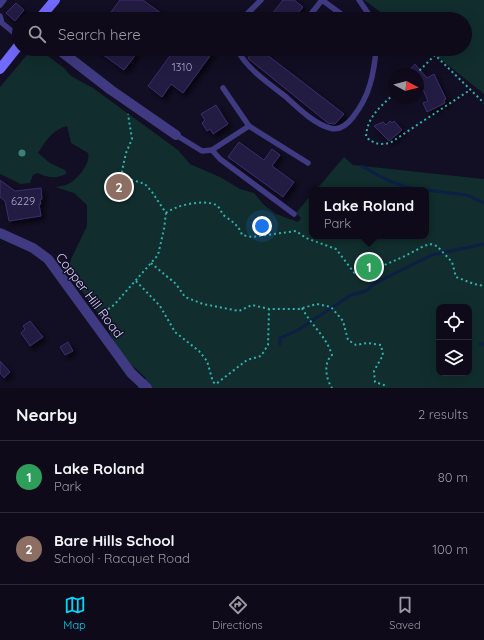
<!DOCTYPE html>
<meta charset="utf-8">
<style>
:root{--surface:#0e0a1a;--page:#1c1827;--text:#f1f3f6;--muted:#9b9aa2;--line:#2e2b39;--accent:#03d6f8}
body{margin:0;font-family:Quicksand,sans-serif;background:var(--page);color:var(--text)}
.controls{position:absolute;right:12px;bottom:12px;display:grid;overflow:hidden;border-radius:8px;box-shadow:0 4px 16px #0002}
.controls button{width:36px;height:36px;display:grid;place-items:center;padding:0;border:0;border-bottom:1px solid var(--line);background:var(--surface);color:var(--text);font:20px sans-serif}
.compass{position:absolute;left:388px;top:68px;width:36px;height:36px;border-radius:50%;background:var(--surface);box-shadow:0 4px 16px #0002;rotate:97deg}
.you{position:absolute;left:262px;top:226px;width:14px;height:14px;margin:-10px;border:3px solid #fff;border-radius:50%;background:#1a73e8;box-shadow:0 0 0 6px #1a73e833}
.badge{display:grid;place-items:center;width:26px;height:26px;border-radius:50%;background:var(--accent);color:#fff;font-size:13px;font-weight:700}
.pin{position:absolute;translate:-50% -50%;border:2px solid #fff;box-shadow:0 1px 4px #0006}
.popup{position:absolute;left:309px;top:187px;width:120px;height:52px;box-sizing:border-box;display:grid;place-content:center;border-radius:8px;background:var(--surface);filter:drop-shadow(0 1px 3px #0005);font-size:13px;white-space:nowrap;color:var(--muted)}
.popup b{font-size:15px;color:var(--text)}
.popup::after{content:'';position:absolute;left:50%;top:100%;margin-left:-8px;border:8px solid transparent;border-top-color:var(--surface)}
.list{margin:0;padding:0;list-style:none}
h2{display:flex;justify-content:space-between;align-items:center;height:52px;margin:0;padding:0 16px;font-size:17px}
h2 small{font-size:13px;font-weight:400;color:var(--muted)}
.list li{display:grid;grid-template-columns:26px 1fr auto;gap:12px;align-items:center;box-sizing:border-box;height:72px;padding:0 16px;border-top:1px solid var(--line)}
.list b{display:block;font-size:15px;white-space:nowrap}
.list p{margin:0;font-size:13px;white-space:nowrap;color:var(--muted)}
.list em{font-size:13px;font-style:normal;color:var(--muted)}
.icon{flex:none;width:22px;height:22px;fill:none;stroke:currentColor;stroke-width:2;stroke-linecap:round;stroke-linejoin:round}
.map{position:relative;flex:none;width:484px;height:388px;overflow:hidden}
.search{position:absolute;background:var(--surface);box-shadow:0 4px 16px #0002;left:12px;right:12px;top:12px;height:44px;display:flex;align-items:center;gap:10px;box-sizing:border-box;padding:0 14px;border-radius:22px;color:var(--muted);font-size:15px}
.sheet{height:196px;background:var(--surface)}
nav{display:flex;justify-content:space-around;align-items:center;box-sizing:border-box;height:56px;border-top:1px solid var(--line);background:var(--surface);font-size:11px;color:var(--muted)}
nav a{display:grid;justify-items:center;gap:2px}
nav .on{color:var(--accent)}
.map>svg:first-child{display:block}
.green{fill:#112d2d;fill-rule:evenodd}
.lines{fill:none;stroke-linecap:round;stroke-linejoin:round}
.stream{stroke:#0c1f44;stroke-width:3}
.building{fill:#241a43;stroke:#3c2d6f;filter:url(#shadow)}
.path{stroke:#30b3b0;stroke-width:2;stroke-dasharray:2 3;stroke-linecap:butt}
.service{stroke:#3f3a81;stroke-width:5.5}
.minor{stroke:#3f3a81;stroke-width:10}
.secondary{stroke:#7269fd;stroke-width:10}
.tree{fill:#3b807a}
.labels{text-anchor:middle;stroke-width:3;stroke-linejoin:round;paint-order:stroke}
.number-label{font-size:11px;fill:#aba3cf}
.street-label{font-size:13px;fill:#d8d1fe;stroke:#120e23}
</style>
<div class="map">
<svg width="484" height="388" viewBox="0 0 484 388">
<defs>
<filter id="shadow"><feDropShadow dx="3.5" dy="3.5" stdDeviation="2" flood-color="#0009"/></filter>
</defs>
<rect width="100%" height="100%" fill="#120e23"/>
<g class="green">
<polygon points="364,0 484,0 484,94 428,49 465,49 465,19 390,19"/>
<path d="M37 51H41L64 68 71 76 93 88 178 150 190 164 220 177 240 189 254 193 264 205 276 214 298 222 301 218 296 213 312 194V236H426V190H316L344 157 353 165 484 179V388H137L146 378C130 364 113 347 107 325L68 272 71 259 87 226V205L74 193 55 187C59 186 64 186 68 184 77 180 91 163 88 153L71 143 67 126C52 130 46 141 38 153L50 163 65 170 67 173C57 180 46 177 37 173L33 175 30 183 21 184 0 174V87L26 56ZM439 307H469V373H439Z"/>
</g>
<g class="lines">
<g class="stream">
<path d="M362 166C382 178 400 188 424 190"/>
<polyline points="426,190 467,195 484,203"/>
<polyline points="280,344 280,338 298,330 351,295 366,291 375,283 432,255 484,244"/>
<polyline points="480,344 484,344"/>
</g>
</g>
<g class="building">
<polygon points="120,0 143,0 169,19 106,19"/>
<polygon points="283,0 294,0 303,7 293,19 268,19"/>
<polygon points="16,3 24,10 15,21 6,13"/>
<polygon points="95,49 140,49 124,70"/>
<polygon points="175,49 215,49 183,93 171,84 162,97 148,86"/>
<polygon points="255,49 270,49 266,54 344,114 335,124 328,123 250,60 248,58"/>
<polygon points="415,64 427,78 434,74 446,99 444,100 445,103 427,112 423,103 428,101 421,85 418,87 418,74 406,74"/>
<polygon points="216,105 228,124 213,134 210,129 207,131 202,123 205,120 201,114"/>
<polygon points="390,121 392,123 394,121 402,130 389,141 374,126 383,122 386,125"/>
<polygon points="239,142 264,160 272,149 280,155 272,166 294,182 283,197 228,157"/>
<polygon points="0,180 15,191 41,188 42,199 40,200 41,204 39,204 41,216 9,221 5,201 0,197"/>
<polygon points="30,321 43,337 30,346 21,333 25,329 23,326"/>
<polygon points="68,342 73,351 65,355 60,347"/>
<polygon points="0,361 10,372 4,378 0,373"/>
</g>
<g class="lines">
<g class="path">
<polyline points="425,49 435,55 484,103"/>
<polyline points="416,74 435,55"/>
<path d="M394 94C380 107 367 117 366 137 374 144 379 145 390 143L470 90"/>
<path d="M166 213C176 205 204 199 216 205 221 208 221 214 226 217 233 222 239 226 242 235L252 237 296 231 306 238 336 249 356 275 376 266H382L403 257 424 246 430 244 437 246 452 262 456 277 474 284 484 286"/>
<polyline points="151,263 176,284 185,297 203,304 239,311 252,305 269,309 299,309 317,304 331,307 343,321 348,340 356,345 367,343 381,345 383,355 374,371 375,382 384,385 386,388"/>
<polyline points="136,281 160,306 175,332 199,351 207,361 213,382 216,384 247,360 261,356 268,345 269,309"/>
<path d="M302 308C311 325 326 336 332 355 323 363 326 379 332 388"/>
<polyline points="100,315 114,305 158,255 164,229 166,213 152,192 145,184 123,177 122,171 126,153 132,139 128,114"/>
</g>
<g class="service">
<polyline points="322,0 348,19"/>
<polyline points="359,0 372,19"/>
<polyline points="0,5 4,0"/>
<polyline points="0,16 2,23 19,37"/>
<polyline points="242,19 261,0"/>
<polyline points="307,19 322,0"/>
<path d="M237 49C245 67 269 84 285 96 297 107 314 124 330 128 340 131 347 125 353 117 369 97 374 75 376 49"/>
<polyline points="223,88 249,126 308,163"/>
<polyline points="176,135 202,151 212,150 249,126"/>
<polyline points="212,150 220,159 294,214"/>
</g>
<g class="minor">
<polyline points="58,49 111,90 176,135"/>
<polyline points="0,233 33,248 48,259 131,373 147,388"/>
</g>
<g class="secondary">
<polyline points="39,19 55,0"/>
<polyline points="0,69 19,45"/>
</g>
</g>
<circle class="tree" cx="22" cy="153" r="3.5"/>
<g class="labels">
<g class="number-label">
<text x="182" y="71">1310</text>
<text x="23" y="205">6229</text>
</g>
<g class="street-label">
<text transform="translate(90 295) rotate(53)" y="5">Copper Hill Road</text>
</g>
</g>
</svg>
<div class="controls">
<button><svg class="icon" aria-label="locate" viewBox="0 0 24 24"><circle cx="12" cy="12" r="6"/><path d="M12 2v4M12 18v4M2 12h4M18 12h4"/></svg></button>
<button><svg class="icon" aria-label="layers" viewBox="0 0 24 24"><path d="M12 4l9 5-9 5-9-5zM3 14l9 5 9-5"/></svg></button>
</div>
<svg class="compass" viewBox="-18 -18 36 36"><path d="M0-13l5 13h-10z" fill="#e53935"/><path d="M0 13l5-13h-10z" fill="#9b9aa2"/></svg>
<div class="you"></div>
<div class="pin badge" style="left:369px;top:267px;background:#2e9e5b">1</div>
<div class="popup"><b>Lake Roland</b>Park</div>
<div class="pin badge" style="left:119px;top:187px;background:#8d6e63">2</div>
<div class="search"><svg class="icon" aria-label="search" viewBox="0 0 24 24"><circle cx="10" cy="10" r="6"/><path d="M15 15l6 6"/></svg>Search here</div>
</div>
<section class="sheet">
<h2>Nearby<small>2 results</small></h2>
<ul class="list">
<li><span class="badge" style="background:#2e9e5b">1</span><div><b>Lake Roland</b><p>Park</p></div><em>80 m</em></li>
<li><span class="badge" style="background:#8d6e63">2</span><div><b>Bare Hills School</b><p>School · Racquet Road</p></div><em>100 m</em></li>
</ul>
</section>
<nav>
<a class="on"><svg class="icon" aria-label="map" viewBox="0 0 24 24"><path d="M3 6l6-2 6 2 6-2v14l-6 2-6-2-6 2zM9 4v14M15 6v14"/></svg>Map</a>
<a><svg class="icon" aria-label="directions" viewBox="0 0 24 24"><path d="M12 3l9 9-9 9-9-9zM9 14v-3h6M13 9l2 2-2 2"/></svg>Directions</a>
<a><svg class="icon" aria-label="saved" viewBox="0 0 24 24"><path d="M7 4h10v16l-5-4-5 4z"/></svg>Saved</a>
</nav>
